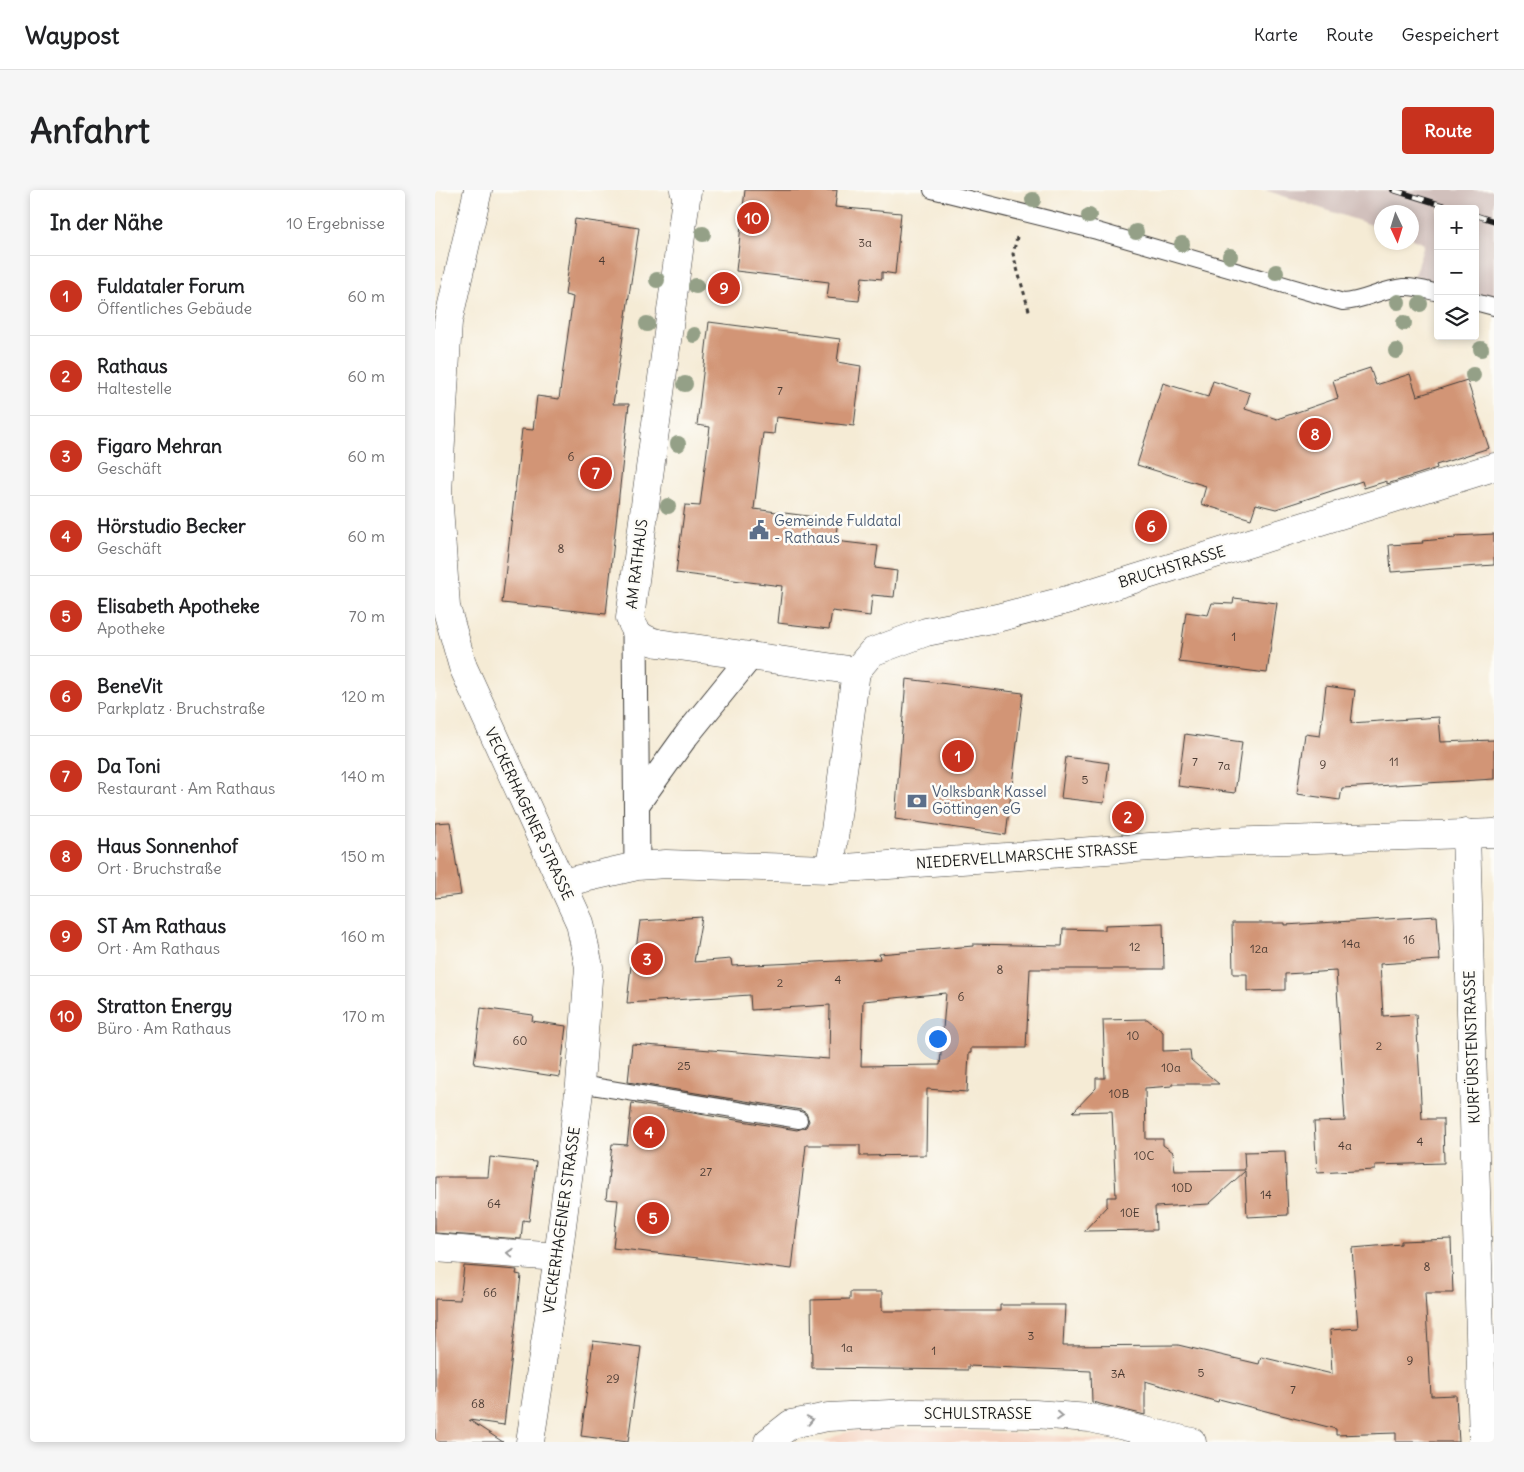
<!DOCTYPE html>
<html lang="de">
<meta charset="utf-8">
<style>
:root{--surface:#fff;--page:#f6f6f6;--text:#202124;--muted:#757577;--line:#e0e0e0;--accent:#c8321e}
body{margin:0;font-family:Delius,sans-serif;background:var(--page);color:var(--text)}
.controls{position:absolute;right:15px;top:15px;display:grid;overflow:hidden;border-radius:5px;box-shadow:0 2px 8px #0003}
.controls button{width:45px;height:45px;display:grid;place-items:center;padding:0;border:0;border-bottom:1px solid var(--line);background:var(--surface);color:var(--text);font:25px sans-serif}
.compass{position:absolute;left:939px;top:15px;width:45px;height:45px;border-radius:50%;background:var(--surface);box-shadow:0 2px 8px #0003;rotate:176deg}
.you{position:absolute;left:502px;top:848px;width:18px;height:18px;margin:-12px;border:4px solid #fff;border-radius:50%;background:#1a73e8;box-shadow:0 0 0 8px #1a73e833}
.badge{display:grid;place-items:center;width:32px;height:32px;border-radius:50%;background:var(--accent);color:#fff;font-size:16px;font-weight:700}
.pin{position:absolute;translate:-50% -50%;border:2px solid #fff;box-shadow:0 1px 5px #0006}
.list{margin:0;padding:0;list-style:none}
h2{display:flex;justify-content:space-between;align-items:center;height:65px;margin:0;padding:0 20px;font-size:21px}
h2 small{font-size:16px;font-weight:400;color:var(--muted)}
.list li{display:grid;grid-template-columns:32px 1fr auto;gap:15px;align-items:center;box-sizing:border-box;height:80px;padding:0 20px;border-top:1px solid var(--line)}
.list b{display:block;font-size:19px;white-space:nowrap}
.list p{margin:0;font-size:16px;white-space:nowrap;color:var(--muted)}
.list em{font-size:16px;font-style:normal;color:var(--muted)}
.icon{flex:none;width:28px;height:28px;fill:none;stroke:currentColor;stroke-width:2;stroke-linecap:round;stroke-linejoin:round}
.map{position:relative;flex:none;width:1059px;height:1252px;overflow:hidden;border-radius:5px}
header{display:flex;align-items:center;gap:30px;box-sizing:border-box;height:70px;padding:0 25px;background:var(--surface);border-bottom:1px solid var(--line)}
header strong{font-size:24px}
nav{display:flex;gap:28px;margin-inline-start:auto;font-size:18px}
.intro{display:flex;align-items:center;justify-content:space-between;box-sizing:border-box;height:120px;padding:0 30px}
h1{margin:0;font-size:35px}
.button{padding:12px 22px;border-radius:5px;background:var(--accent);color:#fff;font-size:18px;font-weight:700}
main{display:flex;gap:30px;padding:0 30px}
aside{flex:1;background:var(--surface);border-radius:5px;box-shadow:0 2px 8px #0003}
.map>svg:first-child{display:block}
.built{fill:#f5d3c1}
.industrial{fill:#d1c0bc}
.building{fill:#d29576;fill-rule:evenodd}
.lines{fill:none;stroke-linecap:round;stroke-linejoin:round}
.service-casing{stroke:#3d3b38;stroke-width:18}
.pedestrian-casing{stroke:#3d3b38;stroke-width:27}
.minor-casing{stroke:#3d3b38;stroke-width:29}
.tertiary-casing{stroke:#3d3b38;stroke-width:29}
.path{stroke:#3d3b38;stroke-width:3;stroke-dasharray:4 4;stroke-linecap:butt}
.service{stroke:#fff;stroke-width:16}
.pedestrian{stroke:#fff;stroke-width:25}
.minor{stroke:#fff;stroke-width:28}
.tertiary{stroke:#fff;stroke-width:28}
.rail-casing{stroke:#1c1c1c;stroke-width:5.5}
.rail{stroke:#fdfcf7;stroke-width:4;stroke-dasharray:11;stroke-linecap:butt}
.tree{fill:#94a087}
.oneway{stroke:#999}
.labels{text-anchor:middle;stroke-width:5;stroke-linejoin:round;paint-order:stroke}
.number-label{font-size:12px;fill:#4a3a32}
.service-label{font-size:15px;fill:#4e5e75;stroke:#fdfcf7;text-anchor:start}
.street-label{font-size:15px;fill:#1c1c1c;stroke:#fdfcf7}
</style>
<header>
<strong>Waypost</strong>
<nav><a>Karte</a><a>Route</a><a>Gespeichert</a></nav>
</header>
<div class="intro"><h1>Anfahrt</h1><a class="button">Route</a></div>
<main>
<aside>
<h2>In der Nähe<small>10 Ergebnisse</small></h2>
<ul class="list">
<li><span class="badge">1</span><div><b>Fuldataler Forum</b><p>Öffentliches Gebäude</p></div><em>60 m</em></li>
<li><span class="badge">2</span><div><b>Rathaus</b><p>Haltestelle</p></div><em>60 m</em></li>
<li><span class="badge">3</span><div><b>Figaro Mehran</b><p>Geschäft</p></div><em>60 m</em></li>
<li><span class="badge">4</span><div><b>Hörstudio Becker</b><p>Geschäft</p></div><em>60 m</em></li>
<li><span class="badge">5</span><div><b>Elisabeth Apotheke</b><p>Apotheke</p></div><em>70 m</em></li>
<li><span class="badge">6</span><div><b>BeneVit</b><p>Parkplatz · Bruchstraße</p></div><em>120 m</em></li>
<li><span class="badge">7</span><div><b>Da Toni</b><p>Restaurant · Am Rathaus</p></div><em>140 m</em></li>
<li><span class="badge">8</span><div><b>Haus Sonnenhof</b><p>Ort · Bruchstraße</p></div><em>150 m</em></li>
<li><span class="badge">9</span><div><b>ST Am Rathaus</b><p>Ort · Am Rathaus</p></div><em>160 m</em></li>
<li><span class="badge">10</span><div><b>Stratton Energy</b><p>Büro · Am Rathaus</p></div><em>170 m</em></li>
</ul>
</aside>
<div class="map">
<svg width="1059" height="1252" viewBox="0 0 1059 1252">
<rect width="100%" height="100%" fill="#fdfcf7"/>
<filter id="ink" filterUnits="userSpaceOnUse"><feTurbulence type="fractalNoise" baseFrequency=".02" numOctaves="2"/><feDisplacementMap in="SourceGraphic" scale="10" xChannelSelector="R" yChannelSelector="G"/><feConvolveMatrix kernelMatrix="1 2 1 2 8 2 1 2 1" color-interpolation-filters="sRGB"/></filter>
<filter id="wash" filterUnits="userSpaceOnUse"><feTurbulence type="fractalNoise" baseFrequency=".0096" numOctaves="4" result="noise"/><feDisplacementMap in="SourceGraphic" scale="20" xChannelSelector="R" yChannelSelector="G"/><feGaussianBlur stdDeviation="1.12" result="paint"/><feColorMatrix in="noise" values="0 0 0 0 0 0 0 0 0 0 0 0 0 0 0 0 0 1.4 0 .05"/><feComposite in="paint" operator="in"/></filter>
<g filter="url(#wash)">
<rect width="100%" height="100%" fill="#f5ebd5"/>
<polygon class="built" points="435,1239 504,1240 626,1246 683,1252 387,1252 408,1243"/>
<polygon class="industrial" points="830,0 1059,0 1059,109 1040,104 1040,19 1003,19 1003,93 979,86 989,54 977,49 976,22 946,22 946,38"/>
<g id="blocks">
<g class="building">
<polygon points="310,0 402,0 400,17 466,23 460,84 447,82 447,89 427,87 424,111 392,108 394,92 301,81"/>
<polygon points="140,29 204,38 178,214 194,214 171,424 67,413 87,239 98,240 102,206 124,209 138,107 130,105"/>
<polygon points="274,132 405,149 402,172 426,176 419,236 341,227 339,244 328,243 319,319 403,330 400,351 443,356 440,378 462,381 459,407 437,405 435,426 397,421 394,439 343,433 347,396 241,383 250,315 265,316 275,237 262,235"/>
<polygon points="935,178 941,195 975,184 982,206 1032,190 1054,258 1001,275 1002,278 952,294 952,291 929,298 927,291 841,319 821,314 816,329 766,314 771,296 702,275 728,193 773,207 778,191 815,203 810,219 842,229 903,208 898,190"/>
<polygon points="1059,344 1059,375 956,382 954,355 988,353 987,351 1020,348 1020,346"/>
<polygon points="799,408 842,413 832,483 744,472 751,422 773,425 777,413 798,414"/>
<polygon points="471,489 588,503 571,645 460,629"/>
<polygon points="891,496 920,500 916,533 1004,527 1006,552 1059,550 1059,589 907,598 905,610 862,604 870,544 885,546"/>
<polygon points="750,544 807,552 800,603 743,596"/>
<polygon points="631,567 674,573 669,613 626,608"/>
<polygon points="15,632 26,705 0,708 0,633"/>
<polygon points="1002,726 1005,770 945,774 948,826 981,824 987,929 1008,929 1009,973 940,975 940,980 882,983 879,932 910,931 901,781 850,784 850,800 812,801 812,784 798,784 797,733 850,733 850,735"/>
<path d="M267 727 259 772 296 769 297 776 445 769 444 764 538 756V754L627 756 628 739 670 740V735L728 733 729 779H595L591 858H536V863H534L532 902 492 899 491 965 425 966V955H371L357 1079 178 1058 183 1010 171 1009 177 954 192 955 197 913 362 940 371 937 374 931 371 923 366 920 193 892 197 854 394 869 395 815 316 820 315 805 192 813 197 766H200L205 731ZM511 803 505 875 426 876 428 811Z"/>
<polygon points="46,818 98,825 97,831 131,836 125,887 39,874"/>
<polygon points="712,829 728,842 728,861 755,860 756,870 784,894 737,894 737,896 710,898 711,949 728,949 728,955 738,962 740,981 810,980 809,962 850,961 853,1025 812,1027 810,981 774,1014 720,1017 721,1040 649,1041 672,1016 672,1007 681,1007 677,921 638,922 661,898 661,888 670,888 668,830"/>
<polygon points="55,967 101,972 94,1031 88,1030 86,1049 0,1043 0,987 53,987"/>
<polygon points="1016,1049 1018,1103 990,1103 996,1206 1021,1205 1024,1252 961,1252 961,1243 901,1245 901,1239 784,1209 783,1212 710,1191 710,1225 657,1212 656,1181 533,1176 533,1180 377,1178 376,1110 415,1109 415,1102 447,1102 447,1121 565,1121 565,1115 630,1115 628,1156 743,1155 824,1174 826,1167 897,1184 895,1140 923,1138 917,1058 966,1054 966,1051"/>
<polygon points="29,1076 82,1080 81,1084 86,1085 69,1235 34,1230 68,1252 0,1252 0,1109 25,1110"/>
<polygon points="158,1151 206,1157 193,1252 146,1246"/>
</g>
</g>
</g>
<g filter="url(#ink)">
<use href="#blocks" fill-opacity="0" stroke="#3d3b38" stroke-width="1"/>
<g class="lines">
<defs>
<g id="service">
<path d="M497 0 662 41 908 112C929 111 947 99 968 97 980 96 991 100 1003 103"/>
<polyline points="1040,112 1059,117"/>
<polyline points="145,894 364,930"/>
</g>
<g id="pedestrian">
<polyline points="200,441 202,676"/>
<polyline points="202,614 251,546 316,466"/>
</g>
<g id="minor">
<path d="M249 0 252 1 195 428C201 444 206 449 223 453L421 481 395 679"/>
<polyline points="421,481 437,462 491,442 562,428 632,410 1059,277"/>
<polyline points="1031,643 1048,1252"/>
<polyline points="0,1058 123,1067"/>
<polyline points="333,1252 356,1234 393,1227 476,1223 600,1224 655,1228 757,1252"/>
</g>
<g id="tertiary">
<polyline points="43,0 13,132 3,302 11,417 28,477 145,733 154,777 145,894 123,1067 95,1252"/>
<polyline points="127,693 202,676 231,674 395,679 788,652 1059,643"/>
</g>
</defs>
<use href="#service" class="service-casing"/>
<use href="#pedestrian" class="pedestrian-casing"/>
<use href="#minor" class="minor-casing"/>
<use href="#tertiary" class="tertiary-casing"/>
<polyline class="path" points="582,47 578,64 595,124"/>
<use href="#service" class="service"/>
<use href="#pedestrian" class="pedestrian"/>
<use href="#minor" class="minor"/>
<use href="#tertiary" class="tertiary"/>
<defs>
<g id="rail">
<polyline points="958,0 1020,19"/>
<polyline points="1040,25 1059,31"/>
</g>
</defs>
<use href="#rail" class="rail-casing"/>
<use href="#rail" class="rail"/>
</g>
<g class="tree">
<circle cx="598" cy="10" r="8"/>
<circle cx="654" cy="26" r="8"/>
<circle cx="701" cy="42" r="8"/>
<circle cx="268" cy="44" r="8"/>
<circle cx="747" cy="54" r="8"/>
<circle cx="795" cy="66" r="8"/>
<circle cx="841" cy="82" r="8"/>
<circle cx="222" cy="90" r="8"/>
<circle cx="261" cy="96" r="8"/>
<circle cx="963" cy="112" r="8"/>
<circle cx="985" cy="114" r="8"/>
<circle cx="969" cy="133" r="8"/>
<circle cx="212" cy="134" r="8"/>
<circle cx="259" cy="145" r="8"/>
<circle cx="1046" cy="159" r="8"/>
<circle cx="961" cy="161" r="8"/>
<circle cx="1038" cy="185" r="8"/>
<circle cx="250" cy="194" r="8"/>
<circle cx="243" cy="254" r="8"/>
<circle cx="233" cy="316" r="8"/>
</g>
<defs><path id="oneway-chevron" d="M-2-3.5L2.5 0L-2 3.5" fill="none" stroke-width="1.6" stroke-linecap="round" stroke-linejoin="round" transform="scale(1.25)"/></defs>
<g class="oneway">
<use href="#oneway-chevron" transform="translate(75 1063) rotate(-176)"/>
<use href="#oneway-chevron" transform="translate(625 1226) rotate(4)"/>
<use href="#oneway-chevron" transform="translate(375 1230) rotate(-11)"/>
</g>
</g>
<defs>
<symbol id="civic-bare" viewBox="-9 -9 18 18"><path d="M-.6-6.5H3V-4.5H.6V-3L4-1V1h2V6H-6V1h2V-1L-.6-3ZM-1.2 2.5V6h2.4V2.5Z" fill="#5c6f8a" stroke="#fdfcf7" stroke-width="2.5" paint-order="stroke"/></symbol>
<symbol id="bank-bare" viewBox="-9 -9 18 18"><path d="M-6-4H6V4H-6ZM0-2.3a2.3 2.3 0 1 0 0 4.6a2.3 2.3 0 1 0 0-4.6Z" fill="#5c6f8a" stroke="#fdfcf7" stroke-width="2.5" paint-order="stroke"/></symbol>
</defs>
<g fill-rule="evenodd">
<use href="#civic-bare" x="310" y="326" width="28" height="28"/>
<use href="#bank-bare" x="468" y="597" width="28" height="28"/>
</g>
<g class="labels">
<g class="number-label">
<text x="430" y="57">3a</text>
<text x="167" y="75">4</text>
<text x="345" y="205">7</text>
<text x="136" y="271">6</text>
<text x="126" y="363">8</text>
<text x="799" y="451">1</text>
<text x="760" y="576">7</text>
<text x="959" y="576">11</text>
<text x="888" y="579">9</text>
<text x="789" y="580">7a</text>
<text x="650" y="594">5</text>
<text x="974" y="754">16</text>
<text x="916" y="758">14a</text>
<text x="700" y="761">12</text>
<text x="824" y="763">12a</text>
<text x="565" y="784">8</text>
<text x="403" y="794">4</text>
<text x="345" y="797">2</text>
<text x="526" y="811">6</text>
<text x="698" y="850">10</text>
<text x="85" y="855">60</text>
<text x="944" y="860">2</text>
<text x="249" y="880">25</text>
<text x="736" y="882">10a</text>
<text x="684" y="908">10B</text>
<text x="985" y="956">4</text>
<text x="910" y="960">4a</text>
<text x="709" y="970">10C</text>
<text x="271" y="986">27</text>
<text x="747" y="1002">10D</text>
<text x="831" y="1009">14</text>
<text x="59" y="1018">64</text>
<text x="695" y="1027">10E</text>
<text x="992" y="1081">8</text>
<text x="55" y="1107">66</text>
<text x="596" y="1150">3</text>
<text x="412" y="1162">1a</text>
<text x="499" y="1165">1</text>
<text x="975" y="1175">9</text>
<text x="766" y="1187">5</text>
<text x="683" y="1188">3A</text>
<text x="178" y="1193">29</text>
<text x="858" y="1204">7</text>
<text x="43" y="1218">68</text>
</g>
<g class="service-label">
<text x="339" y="336">Gemeinde Fuldatal<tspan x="339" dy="17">- Rathaus</tspan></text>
<text x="497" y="607">Volksbank Kassel<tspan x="497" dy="17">Göttingen eG</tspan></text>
</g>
<g class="street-label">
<text transform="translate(202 374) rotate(-83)" y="5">AM RATHAUS</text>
<text transform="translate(737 377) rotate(-17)" y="5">BRUCHSTRASSE</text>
<text transform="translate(94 624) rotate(65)" y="5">VECKERHAGENER STRASSE</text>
<text transform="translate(592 666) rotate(-4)" y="5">NIEDERVELLMARSCHE STRASSE</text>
<text transform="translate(1037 857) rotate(-92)" y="5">KURFÜRSTENSTRASSE</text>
<text transform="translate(127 1030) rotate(-82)" y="5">VECKERHAGENER STRASSE</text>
<text x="543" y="1229">SCHULSTRASSE</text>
</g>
</g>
</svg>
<div class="controls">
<button>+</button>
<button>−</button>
<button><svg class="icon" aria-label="layers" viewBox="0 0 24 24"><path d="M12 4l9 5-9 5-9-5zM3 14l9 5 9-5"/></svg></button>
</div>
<svg class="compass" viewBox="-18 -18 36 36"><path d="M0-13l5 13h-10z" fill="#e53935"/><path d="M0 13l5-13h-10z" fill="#757577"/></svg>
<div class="you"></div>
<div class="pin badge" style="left:523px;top:566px">1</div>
<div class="pin badge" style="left:693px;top:627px">2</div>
<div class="pin badge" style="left:212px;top:769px">3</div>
<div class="pin badge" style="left:214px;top:942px">4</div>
<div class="pin badge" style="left:218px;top:1028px">5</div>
<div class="pin badge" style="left:716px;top:336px">6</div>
<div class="pin badge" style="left:161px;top:283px">7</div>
<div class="pin badge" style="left:880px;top:244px">8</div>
<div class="pin badge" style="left:289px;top:98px">9</div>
<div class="pin badge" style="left:318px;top:28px">10</div>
</div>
</main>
